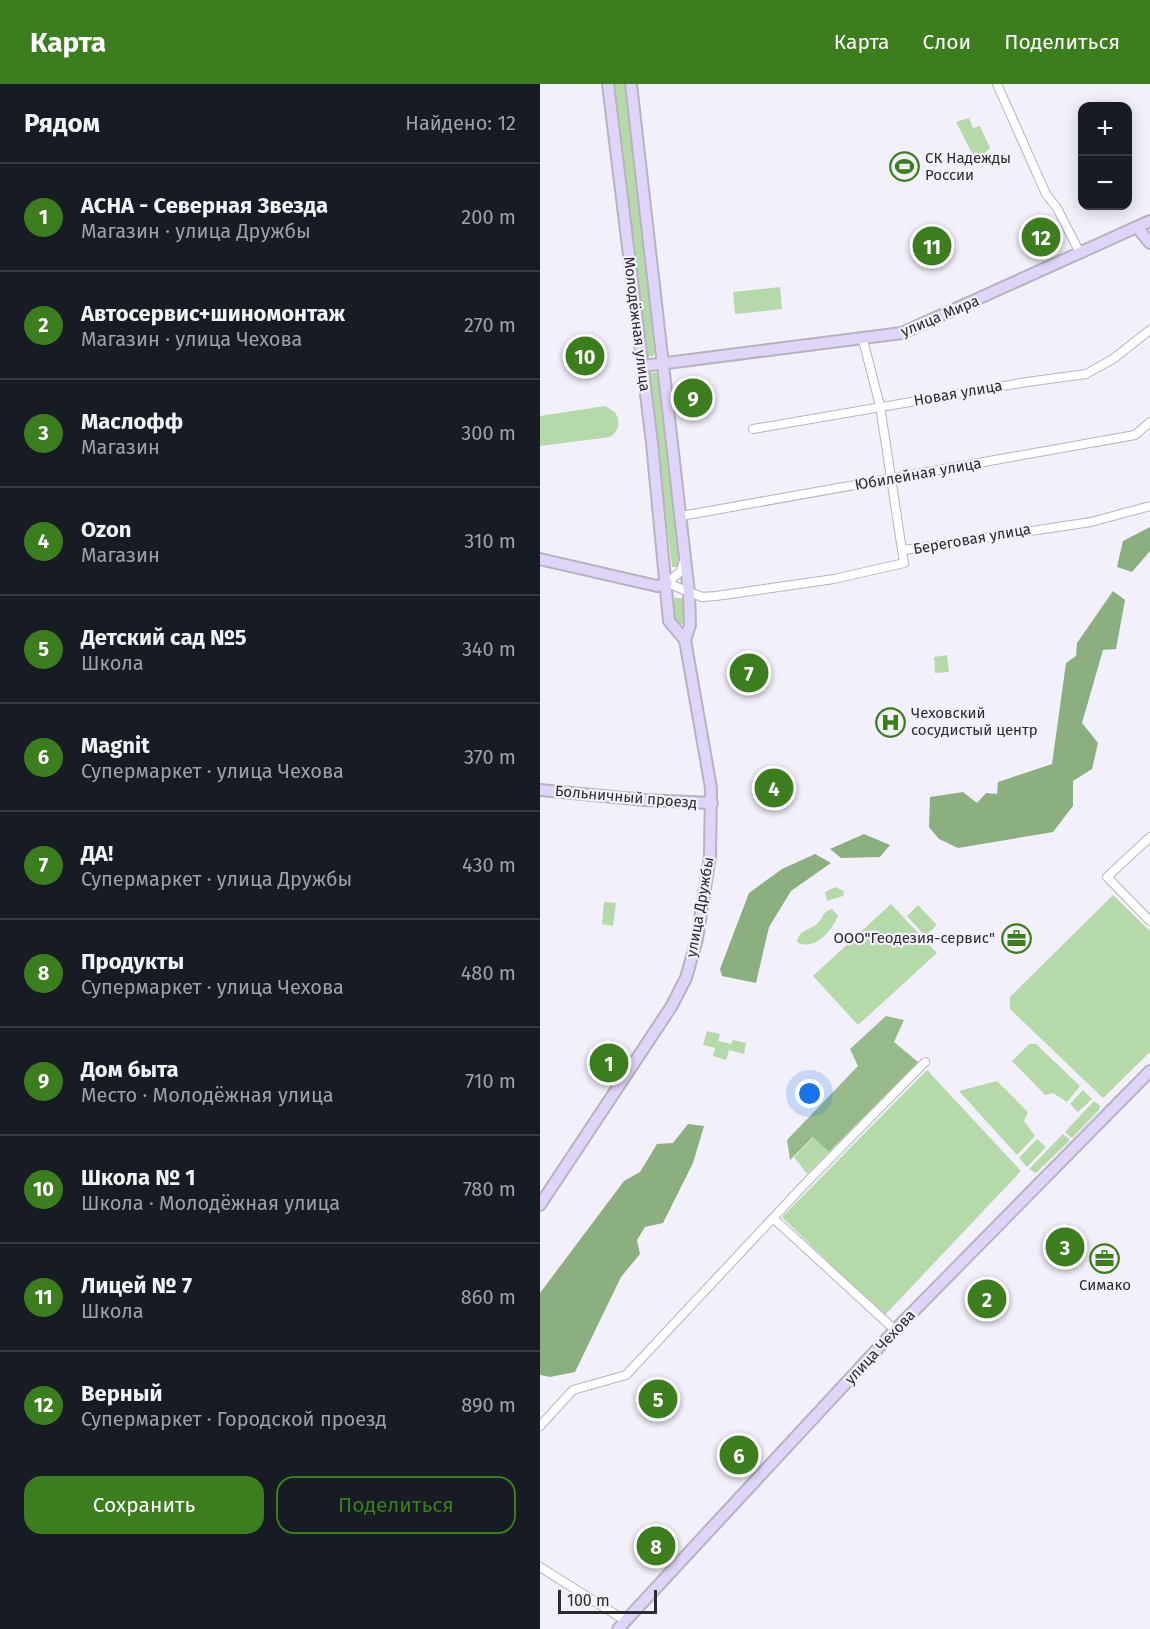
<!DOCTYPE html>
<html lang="ru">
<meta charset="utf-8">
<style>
:root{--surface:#171b24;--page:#20242c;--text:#f1f3f6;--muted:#9ea1a6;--line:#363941;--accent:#3c7d1e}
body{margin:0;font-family:"Fira Sans",sans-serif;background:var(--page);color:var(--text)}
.controls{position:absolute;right:18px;top:18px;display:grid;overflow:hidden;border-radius:12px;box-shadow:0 3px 15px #0003}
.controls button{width:54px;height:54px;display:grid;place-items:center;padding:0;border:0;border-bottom:2px solid var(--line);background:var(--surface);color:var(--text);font:30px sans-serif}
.scale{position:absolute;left:18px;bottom:15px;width:99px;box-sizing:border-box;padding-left:6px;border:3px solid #2c2b2f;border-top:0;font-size:16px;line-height:21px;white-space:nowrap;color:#2c2b2f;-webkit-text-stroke:4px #f2f0fa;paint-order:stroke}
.you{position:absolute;left:270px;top:1010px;width:21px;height:21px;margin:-15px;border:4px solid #fff;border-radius:50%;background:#1a73e8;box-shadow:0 0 0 9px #1a73e833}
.badge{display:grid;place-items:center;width:39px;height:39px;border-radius:50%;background:var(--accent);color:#fff;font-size:20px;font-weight:700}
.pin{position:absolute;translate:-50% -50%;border:3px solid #fff;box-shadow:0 2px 6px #0006}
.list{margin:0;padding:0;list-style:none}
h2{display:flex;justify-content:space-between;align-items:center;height:78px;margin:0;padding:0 24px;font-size:26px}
h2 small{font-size:20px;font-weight:400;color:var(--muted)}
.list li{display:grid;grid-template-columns:39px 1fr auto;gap:18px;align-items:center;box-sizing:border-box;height:108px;padding:0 24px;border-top:2px solid var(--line)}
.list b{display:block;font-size:22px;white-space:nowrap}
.list p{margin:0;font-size:20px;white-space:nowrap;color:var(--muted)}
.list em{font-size:20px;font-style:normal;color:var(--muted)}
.actions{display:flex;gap:12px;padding:18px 24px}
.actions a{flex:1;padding:14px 0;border:2px solid var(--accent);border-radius:18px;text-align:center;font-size:21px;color:var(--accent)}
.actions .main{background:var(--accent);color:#fff}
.map{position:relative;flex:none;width:610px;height:1545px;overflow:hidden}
header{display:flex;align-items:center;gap:36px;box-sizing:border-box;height:84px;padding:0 30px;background:var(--accent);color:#fff}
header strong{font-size:28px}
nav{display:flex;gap:33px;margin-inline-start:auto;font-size:21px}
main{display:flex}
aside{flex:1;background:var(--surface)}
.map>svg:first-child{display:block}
.green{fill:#b6d9aa}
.forest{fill:#96ba8a}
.water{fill:#8caf80}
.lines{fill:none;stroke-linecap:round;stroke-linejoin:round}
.street-casing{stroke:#b6b4be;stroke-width:10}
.secondary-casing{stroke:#b6b4be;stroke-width:14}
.street{stroke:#fff;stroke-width:8}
.secondary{stroke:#e0d5f8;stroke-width:10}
.labels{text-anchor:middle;stroke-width:4.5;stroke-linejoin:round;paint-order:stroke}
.poi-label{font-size:15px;fill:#2c2b2f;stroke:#f2f0fa;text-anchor:start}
.street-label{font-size:15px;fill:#2c2b2f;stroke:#f2f0fa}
</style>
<header>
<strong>Карта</strong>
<nav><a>Карта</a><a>Слои</a><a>Поделиться</a></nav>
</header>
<main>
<aside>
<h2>Рядом<small>Найдено: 12</small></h2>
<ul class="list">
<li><span class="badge">1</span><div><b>АСНА - Северная Звезда</b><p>Магазин · улица Дружбы</p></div><em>200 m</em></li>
<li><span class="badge">2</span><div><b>Автосервис+шиномонтаж</b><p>Магазин · улица Чехова</p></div><em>270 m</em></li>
<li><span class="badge">3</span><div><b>Маслофф</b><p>Магазин</p></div><em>300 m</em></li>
<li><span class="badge">4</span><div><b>Ozon</b><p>Магазин</p></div><em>310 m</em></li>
<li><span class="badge">5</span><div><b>Детский сад №5</b><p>Школа</p></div><em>340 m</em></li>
<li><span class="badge">6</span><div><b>Magnit</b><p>Супермаркет · улица Чехова</p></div><em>370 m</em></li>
<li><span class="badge">7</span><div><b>ДА!</b><p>Супермаркет · улица Дружбы</p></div><em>430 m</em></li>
<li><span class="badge">8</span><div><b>Продукты</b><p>Супермаркет · улица Чехова</p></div><em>480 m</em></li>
<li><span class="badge">9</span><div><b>Дом быта</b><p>Место · Молодёжная улица</p></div><em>710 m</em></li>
<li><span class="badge">10</span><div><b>Школа № 1</b><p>Школа · Молодёжная улица</p></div><em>780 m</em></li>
<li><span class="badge">11</span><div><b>Лицей № 7</b><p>Школа</p></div><em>860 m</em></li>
<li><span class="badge">12</span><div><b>Верный</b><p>Супермаркет · Городской проезд</p></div><em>890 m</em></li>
</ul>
<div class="actions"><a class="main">Сохранить</a><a>Поделиться</a></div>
</aside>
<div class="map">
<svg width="610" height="1545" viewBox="0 0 610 1545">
<rect width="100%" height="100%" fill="#f2f0fa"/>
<g class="green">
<polygon points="72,0 88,0 117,265 113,272 107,273"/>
<polygon points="429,34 433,44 440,42 450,64 442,71 444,77 438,81 416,38"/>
<polygon points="240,203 242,225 195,230 193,208"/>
<polygon points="119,288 140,479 138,483 132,483 108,292 110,289"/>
<path d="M65 322 75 328C81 338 79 347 70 353L0 362V332Z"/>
<polygon points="135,514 141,514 146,518 145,539 137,541 133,536 132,517"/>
<polygon points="407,571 409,588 395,589 394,573"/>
<polygon points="295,803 304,807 303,812 287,817 285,808"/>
<polygon points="573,811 610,847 610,968 563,1014 470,925 470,913"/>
<polygon points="64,818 76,819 73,842 62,840"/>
<polygon points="351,820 397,869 318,941 273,892"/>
<polygon points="378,821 397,841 385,852 367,832"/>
<path d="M292 825 298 832C292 846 275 868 257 858 258 846 271 846 278 839 284 833 283 827 292 825Z"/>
<polygon points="167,947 180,950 178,957 191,960 193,956 206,959 204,970 189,966 186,976 173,972 175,964 163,961"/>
<polygon points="489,960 496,960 540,1002 527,1018 513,1009 505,1011 472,977"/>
<polygon points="387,986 481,1087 344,1232 242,1133"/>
<polygon points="457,997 488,1028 484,1037 495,1052 477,1071 419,1007"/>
<polygon points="543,1006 552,1015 538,1028 530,1020"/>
<polygon points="554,1017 560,1022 559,1026 532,1054 525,1048"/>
<polygon points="523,1050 530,1056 496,1089 489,1085"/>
<polygon points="274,1053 289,1068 267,1090 254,1073"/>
<polygon points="497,1055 506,1063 487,1083 479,1074"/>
</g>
<polygon class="forest" points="346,932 364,936 354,958 378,978 289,1068 273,1053 250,1076 247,1056 318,982 310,965"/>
<g class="water">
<polygon points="610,443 610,467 592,488 577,483 583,457"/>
<polygon points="573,507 585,516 576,565 563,566 542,639 558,659 552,685 533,697 533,722 513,748 418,764 399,755 389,743 390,713 423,708 437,719 446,709 457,710 458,698 512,680 526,579 536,572 537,559"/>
<polygon points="324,750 350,761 340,773 301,774 290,765"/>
<polygon points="275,770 291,779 251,807 229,843 216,899 182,892 180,885 209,809 242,785"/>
<polygon points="148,1040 164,1042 153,1079 123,1139 105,1143 97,1156 100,1170 81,1193 35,1288 10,1293 0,1291 0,1209 84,1097 100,1088 117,1060 133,1059"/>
</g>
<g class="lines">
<defs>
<g id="street">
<polyline points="457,0 506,110 517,124 540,169"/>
<polyline points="213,345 487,298 546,290 573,275 610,246"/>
<polyline points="141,432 595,351 610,338"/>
<polyline points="364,466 551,438 610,422"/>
<polyline points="127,499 162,513 176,512 294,495 364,479 340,322 323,256"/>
<polyline points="127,499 140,488 144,477"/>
<polyline points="610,753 567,793 610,837"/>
<polyline points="233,1134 355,1246"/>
<polyline points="0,1342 33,1306 86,1291 263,1102 385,978"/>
<polyline points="0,1483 86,1537"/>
</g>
<g id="secondary">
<polyline points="68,0 112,359 129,537 145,556"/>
<polyline points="597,143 610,159"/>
<polyline points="103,282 362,249 610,137"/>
<polyline points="0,475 117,502 127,499"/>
<polyline points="0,706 105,716 172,719"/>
<polyline points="0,1121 131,923 146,894 157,855 170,772 171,704 145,556 150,541 149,509 91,0"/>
<polyline points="78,1545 355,1246 610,987"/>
</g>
</defs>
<use href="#street" class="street-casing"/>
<use href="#secondary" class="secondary-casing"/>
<use href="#street" class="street"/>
<use href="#secondary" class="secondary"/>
</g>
<defs>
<symbol id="stadium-ring" viewBox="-11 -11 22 22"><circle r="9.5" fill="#f2f0fa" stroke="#3c7d1e" stroke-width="1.5"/><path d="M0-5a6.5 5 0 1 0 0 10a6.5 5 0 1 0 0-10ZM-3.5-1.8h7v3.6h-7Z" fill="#3c7d1e"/></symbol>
<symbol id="hospital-ring" viewBox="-11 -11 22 22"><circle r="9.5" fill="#f2f0fa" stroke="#3c7d1e" stroke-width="1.5"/><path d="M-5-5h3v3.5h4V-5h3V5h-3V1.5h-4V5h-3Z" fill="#3c7d1e"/></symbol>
<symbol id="office-ring" viewBox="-11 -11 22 22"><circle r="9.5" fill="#f2f0fa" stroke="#3c7d1e" stroke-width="1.5"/><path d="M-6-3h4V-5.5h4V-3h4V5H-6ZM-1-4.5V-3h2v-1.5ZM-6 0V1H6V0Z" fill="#3c7d1e"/></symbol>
</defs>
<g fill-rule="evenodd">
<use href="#stadium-ring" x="348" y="66" width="33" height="33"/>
<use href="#hospital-ring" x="334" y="622" width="33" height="33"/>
<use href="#office-ring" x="460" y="838" width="33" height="33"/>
<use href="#office-ring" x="548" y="1158" width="33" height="33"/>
</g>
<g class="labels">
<g class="poi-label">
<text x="385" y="79">СК Надежды<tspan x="385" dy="17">России</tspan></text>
<text x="371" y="634">Чеховский<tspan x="371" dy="17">сосудистый центр</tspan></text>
<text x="455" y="859" text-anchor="end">ООО"Геодезия-сервис"</text>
<text x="565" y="1206" text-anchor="middle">Симако</text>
</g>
<g class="street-label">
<text transform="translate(400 232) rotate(-23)" y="5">улица Мира</text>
<text transform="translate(97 240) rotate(83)" y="5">Молодёжная улица</text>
<text transform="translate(418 309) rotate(-10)" y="5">Новая улица</text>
<text transform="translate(378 390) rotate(-10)" y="5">Юбилейная улица</text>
<text transform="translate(432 455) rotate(-10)" y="5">Береговая улица</text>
<text transform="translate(86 713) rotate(5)" y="5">Больничный проезд</text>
<text transform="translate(160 823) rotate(-80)" y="5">улица Дружбы</text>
<text transform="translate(340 1263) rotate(-47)" y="5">улица Чехова</text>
</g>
</g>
</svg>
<div class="controls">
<button>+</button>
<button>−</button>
</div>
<div class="scale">100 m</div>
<div class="you"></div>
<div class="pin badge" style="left:69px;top:979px">1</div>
<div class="pin badge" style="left:447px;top:1215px">2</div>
<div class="pin badge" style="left:525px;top:1163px">3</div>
<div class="pin badge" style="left:234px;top:704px">4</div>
<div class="pin badge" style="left:118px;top:1315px">5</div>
<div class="pin badge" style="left:199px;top:1371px">6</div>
<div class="pin badge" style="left:209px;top:589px">7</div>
<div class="pin badge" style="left:116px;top:1462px">8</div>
<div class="pin badge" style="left:153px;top:314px">9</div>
<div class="pin badge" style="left:45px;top:272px">10</div>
<div class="pin badge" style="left:392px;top:162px">11</div>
<div class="pin badge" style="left:501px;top:153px">12</div>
</div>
</main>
